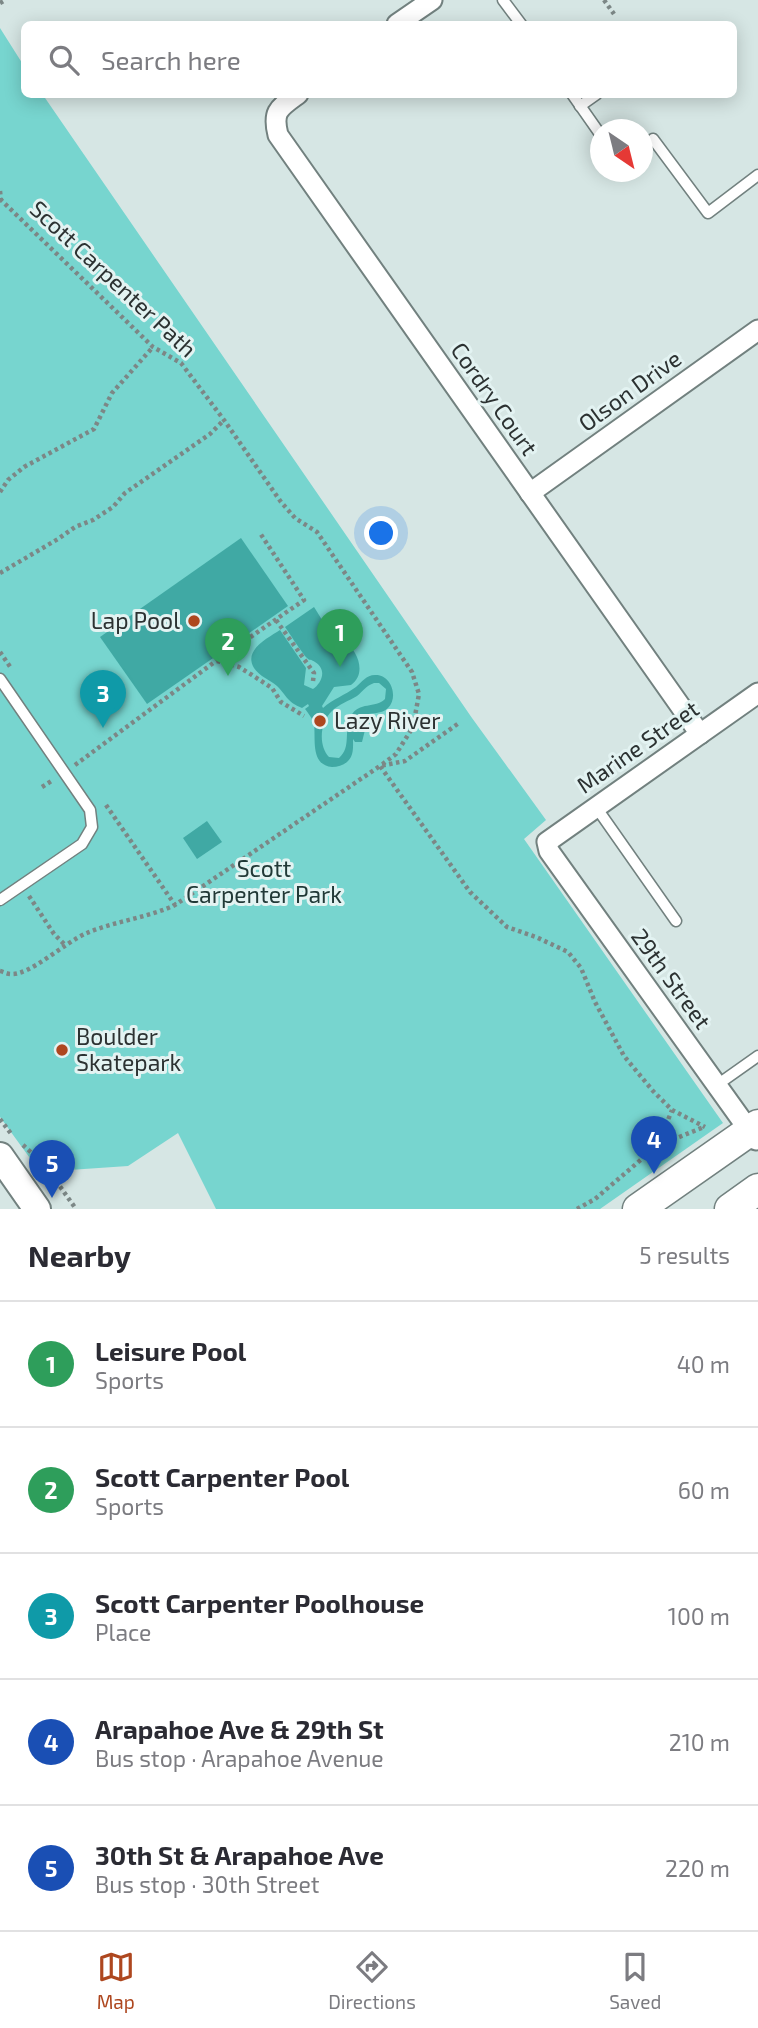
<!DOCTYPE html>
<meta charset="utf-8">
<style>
:root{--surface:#fff;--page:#f7f7f7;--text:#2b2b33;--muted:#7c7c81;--line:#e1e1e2;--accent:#ae471f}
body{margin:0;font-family:"Exo 2",sans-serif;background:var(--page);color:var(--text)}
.compass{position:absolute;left:590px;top:119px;width:63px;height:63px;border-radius:50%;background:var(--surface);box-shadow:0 4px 18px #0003;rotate:145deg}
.you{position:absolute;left:382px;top:534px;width:24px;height:24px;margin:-18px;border:5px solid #fff;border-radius:50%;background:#1a73e8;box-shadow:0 0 0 10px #1a73e833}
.badge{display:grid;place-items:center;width:46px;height:46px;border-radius:50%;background:var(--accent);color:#fff;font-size:23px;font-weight:700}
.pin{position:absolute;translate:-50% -58px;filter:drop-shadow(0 2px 4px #0008)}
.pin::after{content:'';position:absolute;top:37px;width:24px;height:21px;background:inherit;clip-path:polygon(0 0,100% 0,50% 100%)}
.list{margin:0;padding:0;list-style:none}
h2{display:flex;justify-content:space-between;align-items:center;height:91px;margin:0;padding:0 28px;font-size:30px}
h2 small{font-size:23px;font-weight:400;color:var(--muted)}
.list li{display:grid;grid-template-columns:46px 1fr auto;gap:21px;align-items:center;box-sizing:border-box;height:126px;padding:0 28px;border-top:2px solid var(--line)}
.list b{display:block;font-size:26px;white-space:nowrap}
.list p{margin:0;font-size:23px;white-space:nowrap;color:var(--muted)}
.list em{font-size:23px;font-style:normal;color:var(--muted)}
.icon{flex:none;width:38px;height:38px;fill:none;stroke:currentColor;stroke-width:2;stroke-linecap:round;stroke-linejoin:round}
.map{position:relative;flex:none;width:758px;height:1209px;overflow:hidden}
.search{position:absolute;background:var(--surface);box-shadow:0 4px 18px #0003;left:21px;right:21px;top:21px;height:77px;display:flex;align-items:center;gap:18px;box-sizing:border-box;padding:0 24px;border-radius:10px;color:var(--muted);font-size:26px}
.sheet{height:721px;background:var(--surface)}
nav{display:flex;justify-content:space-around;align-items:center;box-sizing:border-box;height:98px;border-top:2px solid var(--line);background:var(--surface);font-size:19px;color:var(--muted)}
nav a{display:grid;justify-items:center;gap:4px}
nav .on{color:var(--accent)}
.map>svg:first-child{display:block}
.green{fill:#77d5cf}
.water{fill:#40a9a4;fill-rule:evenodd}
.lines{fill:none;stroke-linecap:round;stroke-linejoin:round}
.service-casing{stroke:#72817f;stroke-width:13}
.minor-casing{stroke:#72817f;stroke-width:23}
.secondary-casing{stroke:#72817f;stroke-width:30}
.primary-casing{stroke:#72817f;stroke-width:33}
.path{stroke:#7c8786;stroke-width:4.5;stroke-dasharray:3.5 3.5;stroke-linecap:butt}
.service{stroke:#fff;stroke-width:10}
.minor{stroke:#fff;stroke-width:19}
.secondary{stroke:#fff;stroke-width:26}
.primary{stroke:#fff;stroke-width:30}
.poi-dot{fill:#ae471f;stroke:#e3f3f2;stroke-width:2.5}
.labels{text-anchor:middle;stroke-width:6;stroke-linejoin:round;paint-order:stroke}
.street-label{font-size:23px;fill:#2c3232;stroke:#e3f3f2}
.poi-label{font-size:23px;fill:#2c3232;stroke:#e3f3f2;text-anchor:start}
.park-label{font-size:23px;fill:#213937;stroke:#e3f3f2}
</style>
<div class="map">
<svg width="758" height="1209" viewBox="0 0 758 1209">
<rect width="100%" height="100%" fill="#d6e6e4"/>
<polygon class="green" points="0,28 24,66 24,94 43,95 472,718 546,820 524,839 723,1123 600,1209 216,1209 178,1133 128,1166 40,1172 0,1117"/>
<g class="water">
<polygon points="241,538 288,606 147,704 100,637"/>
<path d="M314 607C320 616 326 628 334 636 341 643 336 636 344 641 358 650 367 674 351 685L334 687 322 706 323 708C333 699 345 695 356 687 362 682 366 675 375 675 391 674 399 697 388 708 381 715 370 712 362 716L354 730 356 728 365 730 362 742H355L353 739C353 747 354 755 348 761 344 765 338 767 332 767 310 765 316 739 314 724 313 719 308 713 305 709L309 706 308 704 302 708C287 702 287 696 277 686 270 680 259 676 254 668 243 650 268 638 280 630L306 668 304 685 313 689C321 684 328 670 315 662 307 657 312 663 305 656 298 647 292 637 285 627ZM374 683H379L386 689 385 699C375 709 359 701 351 716 343 730 352 747 339 758L329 757C318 745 320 722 332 711 339 704 349 701 357 696 363 691 366 686 374 683Z"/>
<polygon points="207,821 222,842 197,859 183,838"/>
</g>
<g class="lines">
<defs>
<g id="service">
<polyline points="503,0 521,24"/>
<polyline points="572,94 600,134"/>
<polyline points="580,106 597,94"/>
<polyline points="653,139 708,213 758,175"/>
<polyline points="0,679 90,810 92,827 82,844 0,900"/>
<polyline points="596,807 676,921"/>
<polyline points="717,1085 758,1056"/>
</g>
<g id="minor">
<polyline points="397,24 432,0"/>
<path d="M298 94C279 108 272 111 278 135L700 734"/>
<polyline points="530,493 758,330"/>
<polyline points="756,1140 549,851 547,842 758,693"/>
</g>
<polyline id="secondary" points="0,1156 37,1209"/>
<g id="primary">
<polyline points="638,1209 758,1125"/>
<polyline points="730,1209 758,1189"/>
</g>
</defs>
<use href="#service" class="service-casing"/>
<use href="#minor" class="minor-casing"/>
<use href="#secondary" class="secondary-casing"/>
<use href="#primary" class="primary-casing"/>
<g class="path">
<polyline points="604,0 614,14"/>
<polyline points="0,3 5,0"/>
<polyline points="0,191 1,200"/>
<polyline points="0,199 153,347 181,363 224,420 281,502 295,518 317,532 412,672 419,694 413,727 396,754 380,766 470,892 507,927 536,937 568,952 581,968 595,1002 624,1056 653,1091 672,1110 705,1127"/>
<polyline points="0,492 8,480 24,467 94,429 112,393 153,347"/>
<polyline points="0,573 58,539 75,527 93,520 113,507 125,493 210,434 224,420"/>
<polyline points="276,620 314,673 313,681"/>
<polyline points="0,652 11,668"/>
<polyline points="217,661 239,667 252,675 272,688 281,702 304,716"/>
<polyline points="75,765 216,661 304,600 260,533"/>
<polyline points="42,787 53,780"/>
<polyline points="106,805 175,905"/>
<polyline points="29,896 54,934 65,945"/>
<path d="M0 971C4 972 7 974 11 974 29 976 67 941 87 933 115 921 147 918 175 905L380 766 405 761 459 723"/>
<polyline points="0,1119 12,1135"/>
<polyline points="23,1145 44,1164 76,1209"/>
<polyline points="658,1145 672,1110"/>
<polyline points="577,1209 595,1199 657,1146 704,1127"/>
</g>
<use href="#service" class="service"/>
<use href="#minor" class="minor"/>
<use href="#secondary" class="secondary"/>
<use href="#primary" class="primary"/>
</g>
<g class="poi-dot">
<circle cx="194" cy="621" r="7"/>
<circle cx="320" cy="721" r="7"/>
<circle cx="62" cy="1050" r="7"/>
</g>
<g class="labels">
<g class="street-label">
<text transform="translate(113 279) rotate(43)" y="8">Scott Carpenter Path</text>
<text transform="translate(630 391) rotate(-36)" y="8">Olson Drive</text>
<text transform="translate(494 399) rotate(55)" y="8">Cordry Court</text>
<text transform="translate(638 747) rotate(-35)" y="8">Marine Street</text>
<text transform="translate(671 979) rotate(54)" y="8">29th Street</text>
</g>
<g class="poi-label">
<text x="180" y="629" text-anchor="end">Lap Pool</text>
<text x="334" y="729">Lazy River</text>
<text x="76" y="1045">Boulder<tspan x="76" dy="26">Skatepark</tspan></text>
</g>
<g class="park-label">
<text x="264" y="877">Scott<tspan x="264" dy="26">Carpenter Park</tspan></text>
</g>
</g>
</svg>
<svg class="compass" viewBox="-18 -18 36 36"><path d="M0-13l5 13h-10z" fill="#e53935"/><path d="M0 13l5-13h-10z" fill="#7c7c81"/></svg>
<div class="you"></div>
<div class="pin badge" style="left:340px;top:667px;background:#2e9e5b">1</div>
<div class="pin badge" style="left:228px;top:676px;background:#2e9e5b">2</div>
<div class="pin badge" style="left:103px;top:728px;background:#0f9aa8">3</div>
<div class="pin badge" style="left:654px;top:1174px;background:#1a4fb4">4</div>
<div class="pin badge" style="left:52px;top:1198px;background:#1a4fb4">5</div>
<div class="search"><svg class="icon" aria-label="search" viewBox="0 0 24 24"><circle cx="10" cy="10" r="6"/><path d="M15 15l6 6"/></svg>Search here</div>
</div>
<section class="sheet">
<h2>Nearby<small>5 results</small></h2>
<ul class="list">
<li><span class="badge" style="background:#2e9e5b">1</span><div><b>Leisure Pool</b><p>Sports</p></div><em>40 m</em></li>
<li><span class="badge" style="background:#2e9e5b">2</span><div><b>Scott Carpenter Pool</b><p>Sports</p></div><em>60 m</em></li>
<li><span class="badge" style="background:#0f9aa8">3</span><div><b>Scott Carpenter Poolhouse</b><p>Place</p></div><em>100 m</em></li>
<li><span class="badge" style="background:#1a4fb4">4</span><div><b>Arapahoe Ave &amp; 29th St</b><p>Bus stop · Arapahoe Avenue</p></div><em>210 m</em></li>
<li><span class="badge" style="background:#1a4fb4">5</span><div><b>30th St &amp; Arapahoe Ave</b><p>Bus stop · 30th Street</p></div><em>220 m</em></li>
</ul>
</section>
<nav>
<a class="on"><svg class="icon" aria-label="map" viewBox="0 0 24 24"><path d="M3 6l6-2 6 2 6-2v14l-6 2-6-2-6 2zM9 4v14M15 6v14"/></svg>Map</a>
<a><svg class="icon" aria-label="directions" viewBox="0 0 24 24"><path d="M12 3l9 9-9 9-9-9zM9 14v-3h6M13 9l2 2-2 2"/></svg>Directions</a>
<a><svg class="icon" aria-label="saved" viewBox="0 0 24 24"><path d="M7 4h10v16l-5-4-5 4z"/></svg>Saved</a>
</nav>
